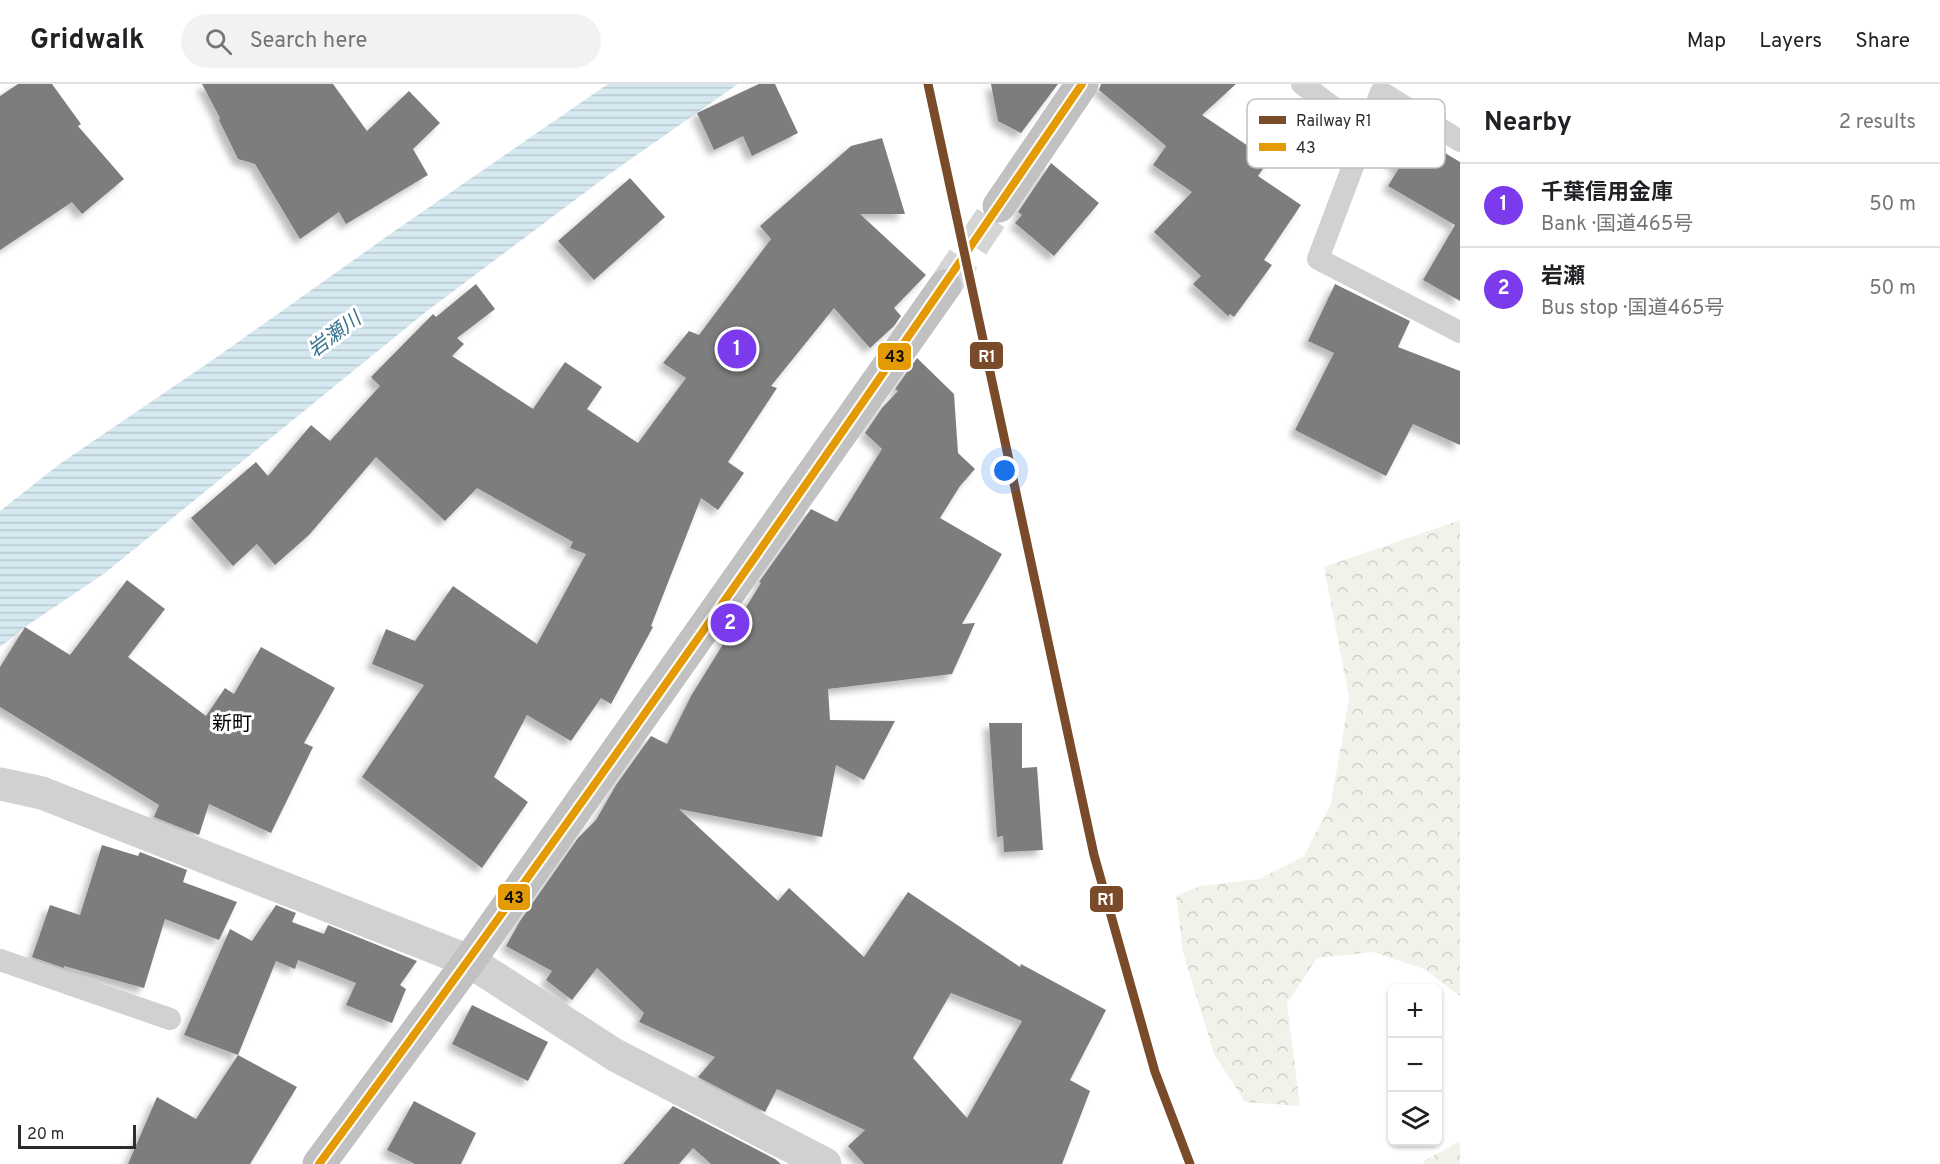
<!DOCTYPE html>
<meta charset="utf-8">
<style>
:root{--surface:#fff;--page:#f2f2f2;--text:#202124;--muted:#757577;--line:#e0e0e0;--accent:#7c3aed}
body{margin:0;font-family:Overpass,"Noto Sans JP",sans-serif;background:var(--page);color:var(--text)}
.controls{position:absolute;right:18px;bottom:18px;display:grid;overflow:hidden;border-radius:9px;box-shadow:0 2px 4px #0004}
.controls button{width:54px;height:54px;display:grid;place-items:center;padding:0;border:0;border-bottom:2px solid var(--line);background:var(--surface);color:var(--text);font:30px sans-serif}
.scale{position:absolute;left:18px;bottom:15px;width:118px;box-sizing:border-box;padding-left:6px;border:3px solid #2c2c2c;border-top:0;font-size:16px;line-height:21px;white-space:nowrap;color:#2c2c2c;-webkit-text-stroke:4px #fff;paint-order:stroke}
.you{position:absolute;left:1005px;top:387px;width:21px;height:21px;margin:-15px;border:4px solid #fff;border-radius:50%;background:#1a73e8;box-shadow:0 0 0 9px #1a73e833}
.badge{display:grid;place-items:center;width:39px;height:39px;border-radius:50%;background:var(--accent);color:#fff;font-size:20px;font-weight:700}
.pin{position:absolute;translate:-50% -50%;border:3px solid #fff;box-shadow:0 2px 6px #0006}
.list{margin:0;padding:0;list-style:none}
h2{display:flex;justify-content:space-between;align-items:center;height:78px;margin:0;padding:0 24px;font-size:26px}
h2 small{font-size:20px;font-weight:400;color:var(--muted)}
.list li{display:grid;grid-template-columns:39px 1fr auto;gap:18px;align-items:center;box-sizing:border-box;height:84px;padding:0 24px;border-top:2px solid var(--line)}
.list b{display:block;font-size:22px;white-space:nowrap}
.list p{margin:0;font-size:20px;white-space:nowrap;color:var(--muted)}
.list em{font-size:20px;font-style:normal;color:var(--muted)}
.icon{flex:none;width:33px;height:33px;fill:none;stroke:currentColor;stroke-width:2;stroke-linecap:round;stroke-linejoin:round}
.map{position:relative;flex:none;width:1460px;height:1080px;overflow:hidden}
header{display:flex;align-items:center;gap:36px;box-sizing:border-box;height:84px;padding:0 30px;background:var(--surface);border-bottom:2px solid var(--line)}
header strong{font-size:28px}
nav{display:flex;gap:33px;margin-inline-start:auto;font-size:21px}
.search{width:420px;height:54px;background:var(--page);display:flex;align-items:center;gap:15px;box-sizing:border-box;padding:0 21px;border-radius:33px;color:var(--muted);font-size:22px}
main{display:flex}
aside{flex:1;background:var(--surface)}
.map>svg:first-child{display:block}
.forest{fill:url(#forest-crowns)}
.water{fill:url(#water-rules)}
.building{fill:#7d7d7d;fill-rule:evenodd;filter:url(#shadow)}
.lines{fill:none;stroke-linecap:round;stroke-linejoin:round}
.trunk-tunnel{stroke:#d5d5d5;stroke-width:33;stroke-dasharray:33 16;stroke-linecap:butt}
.service{stroke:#d1d1d1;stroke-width:22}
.minor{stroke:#d1d1d1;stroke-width:33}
.trunk{stroke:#c1c1c1;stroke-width:33}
.bus-1-casing{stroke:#fff;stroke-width:12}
.bus-1{stroke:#e39a04;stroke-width:8}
.rail-1-casing{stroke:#fff;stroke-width:14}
.rail-1{stroke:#7a4b2a;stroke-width:9}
.labels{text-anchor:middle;stroke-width:6;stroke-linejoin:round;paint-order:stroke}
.water-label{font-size:20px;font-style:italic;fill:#39748f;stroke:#fff}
.neighbourhood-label{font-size:20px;fill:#000;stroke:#fff}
.key{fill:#fff;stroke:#c0c0c0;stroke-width:1.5}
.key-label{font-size:16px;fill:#2c2c2c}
.line-badge{stroke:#fff;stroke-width:2}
.badge-label{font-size:16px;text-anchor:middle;font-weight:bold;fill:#fff}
.pale-badge-label{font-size:16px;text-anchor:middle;font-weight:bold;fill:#111}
</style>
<header>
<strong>Gridwalk</strong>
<div class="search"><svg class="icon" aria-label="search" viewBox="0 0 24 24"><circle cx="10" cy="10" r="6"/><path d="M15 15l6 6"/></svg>Search here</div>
<nav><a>Map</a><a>Layers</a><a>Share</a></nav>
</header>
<main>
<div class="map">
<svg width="1460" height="1080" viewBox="0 0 1460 1080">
<defs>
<pattern id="forest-crowns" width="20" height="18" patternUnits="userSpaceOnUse" patternTransform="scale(1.5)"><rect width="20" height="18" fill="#f0f3ea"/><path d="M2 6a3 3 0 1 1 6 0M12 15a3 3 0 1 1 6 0" fill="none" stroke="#ced0c9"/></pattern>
<pattern id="water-rules" width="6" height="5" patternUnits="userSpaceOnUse" patternTransform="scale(1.5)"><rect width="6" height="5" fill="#d6e9f1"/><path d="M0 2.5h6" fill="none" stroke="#b8c8cf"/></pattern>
<filter id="shadow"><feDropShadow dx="-5.5" dy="5.5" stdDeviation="3" flood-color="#0004"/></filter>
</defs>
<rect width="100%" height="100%" fill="#fff"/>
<g class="forest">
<polygon points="1460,436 1460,912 1424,885 1373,868 1317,874 1287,919 1300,1022 1245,1018 1214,970 1183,868 1176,812 1200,802 1259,795 1304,772 1331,720 1349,614 1324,483"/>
<polygon points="1460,1057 1460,1080 1423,1080 1424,1077"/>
</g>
<polygon class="water" points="608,0 738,0 611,89 427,227 105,489 25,543 0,563 0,427 61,379 214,275 396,146"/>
<g class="building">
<polygon points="18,0 52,0 81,40 78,42 124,95 82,130 72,118 0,166 0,12"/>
<polygon points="202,0 333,0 367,47 409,7 440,39 413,65 428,91 346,140 339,128 300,155 255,80 238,75 219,36 220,34"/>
<polygon points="759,0 775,0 798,49 752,72 743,52 714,66 697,29"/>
<polygon points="991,0 1058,0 1021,49 998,37"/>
<polygon points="1101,0 1236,0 1202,31 1269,76 1258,92 1301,121 1264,176 1272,181 1234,233 1230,230 1228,232 1193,200 1201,192 1154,148 1192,108 1153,81 1166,62 1099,6"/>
<polygon points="1410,48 1460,78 1460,217 1423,196 1455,141 1388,102 1399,84 1391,79"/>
<polygon points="882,54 905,130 860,130 926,191 894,224 901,232 894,242 870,264 834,224 771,302 777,304 728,378 744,389 718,426 701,414 651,542 653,543 611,620 601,614 571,657 527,631 494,693 528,718 482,784 362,693 424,601 372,580 386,545 415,557 453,502 537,560 586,470 570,464 573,458 477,404 445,437 376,373 309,451 275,481 257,460 233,482 191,434 256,378 268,392 311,341 330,357 380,302 371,293 433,230 436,233 476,200 495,225 457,254 464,260 452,272 533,325 565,278 602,303 587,325 638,359 686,294 663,279 689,247 699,251 771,155 760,142 851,62"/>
<polygon points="1051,79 1099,119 1054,172 1015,139 1022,131 1018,128"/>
<polygon points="630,94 665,133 594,196 558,157"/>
<polygon points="1335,200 1410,237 1398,263 1460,287 1460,361 1413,340 1386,392 1295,346 1334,269 1308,257"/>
<path d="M917 274 954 310 958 369 975 385 960 402 940 434 1002 470 962 540 975 539 952 590 828 605 830 636 895 637 864 696 836 681 822 753 679 725 778 817 789 804 864 873 908 808 1020 883 1021 880 1106 926 1070 996 1090 1007 1062 1080H864L848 1062 865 1046 777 1005 765 1028 698 993 715 973 639 938 644 929 597 884 572 916 546 896 552 887 506 862 520 837 578 754 596 736 616 701 651 652 667 660 691 612 761 499 759 498 811 425 837 438 882 365 865 349 882 324 898 307 895 305ZM951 909 1022 937 967 1034 913 974Z"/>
<polygon points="127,496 165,525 128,573 206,632 225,604 234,610 261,563 335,604 304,659 313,663 271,749 209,720 199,751 154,733 159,721 0,623 0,583 25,543 70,571"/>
<polygon points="989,639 1022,639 1022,684 1037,683 1043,766 1004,768 1003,752 997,753"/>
<polygon points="102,761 138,772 140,768 187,786 183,798 237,818 219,856 165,835 144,904 64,882 64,884 32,873 50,821 80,831"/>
<polygon points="276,821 296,829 292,838 324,850 328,841 417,877 400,901 406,905 392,939 346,921 356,899 298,876 295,885 276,877 238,971 184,951 230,845 252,857"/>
<polygon points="472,921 548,958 528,997 452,960"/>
<polygon points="238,971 297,1003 250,1080 128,1080 157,1013 196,1035"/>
<polygon points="414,1017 476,1049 461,1080 415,1080 387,1066"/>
<polygon points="673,1022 775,1075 781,1080 711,1080 693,1064 679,1080 623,1080"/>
</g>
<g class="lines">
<polyline class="trunk-tunnel" points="945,202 999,122"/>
<g class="service">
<polyline points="1302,0 1366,48"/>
<polyline points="1460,57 1381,8 1318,175 1460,248"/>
<polyline points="0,876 170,935"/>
</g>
<polyline class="minor" points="0,700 42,709 469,877 615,971 825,1080"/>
<g class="trunk">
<polyline points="999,122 1082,0"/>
<polyline points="319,1080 469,877 945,202"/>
</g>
<defs>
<path id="bus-1" d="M319 1080C581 726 833 364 1082 0"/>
</defs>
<use href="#bus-1" class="bus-1-casing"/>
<use href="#bus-1" class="bus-1"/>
<defs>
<polyline id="rail-1" points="928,0 1094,771 1155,988 1190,1080"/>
</defs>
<use href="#rail-1" class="rail-1-casing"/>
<use href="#rail-1" class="rail-1"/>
</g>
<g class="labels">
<g class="water-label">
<text transform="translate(334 250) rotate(-37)" y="7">岩瀬川</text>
</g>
<g class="neighbourhood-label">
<text x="232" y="646">新町</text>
</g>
</g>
<rect x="1247" y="15" width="198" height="69" rx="9" class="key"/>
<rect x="1259" y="32" width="27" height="8" fill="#7a4b2a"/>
<rect x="1259" y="59" width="27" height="8" fill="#e39a04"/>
<g class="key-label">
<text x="1296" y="42">Railway R1</text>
<text x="1296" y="69">43</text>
</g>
<g class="line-badge">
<rect x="969" y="257" width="35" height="29" rx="6" fill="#7a4b2a"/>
<rect x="877" y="258" width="35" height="29" rx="6" fill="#e39a04"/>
<rect x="497" y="799" width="34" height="28" rx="6" fill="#e39a04"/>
<rect x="1089" y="801" width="35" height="28" rx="6" fill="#7a4b2a"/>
</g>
<g class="badge-label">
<text x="987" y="278">R1</text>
<text x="1106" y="821">R1</text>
</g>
<g class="pale-badge-label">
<text x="895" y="278">43</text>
<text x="514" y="819">43</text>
</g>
</svg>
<div class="controls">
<button>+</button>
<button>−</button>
<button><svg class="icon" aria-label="layers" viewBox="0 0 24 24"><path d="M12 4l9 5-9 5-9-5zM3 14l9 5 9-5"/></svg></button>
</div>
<div class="scale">20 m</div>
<div class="you"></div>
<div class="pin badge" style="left:737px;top:265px">1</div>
<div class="pin badge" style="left:730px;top:539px">2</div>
</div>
<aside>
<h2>Nearby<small>2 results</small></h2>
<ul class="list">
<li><span class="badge">1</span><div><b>千葉信用金庫</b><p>Bank · 国道465号</p></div><em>50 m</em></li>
<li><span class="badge">2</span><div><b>岩瀬</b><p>Bus stop · 国道465号</p></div><em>50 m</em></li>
</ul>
</aside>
</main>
